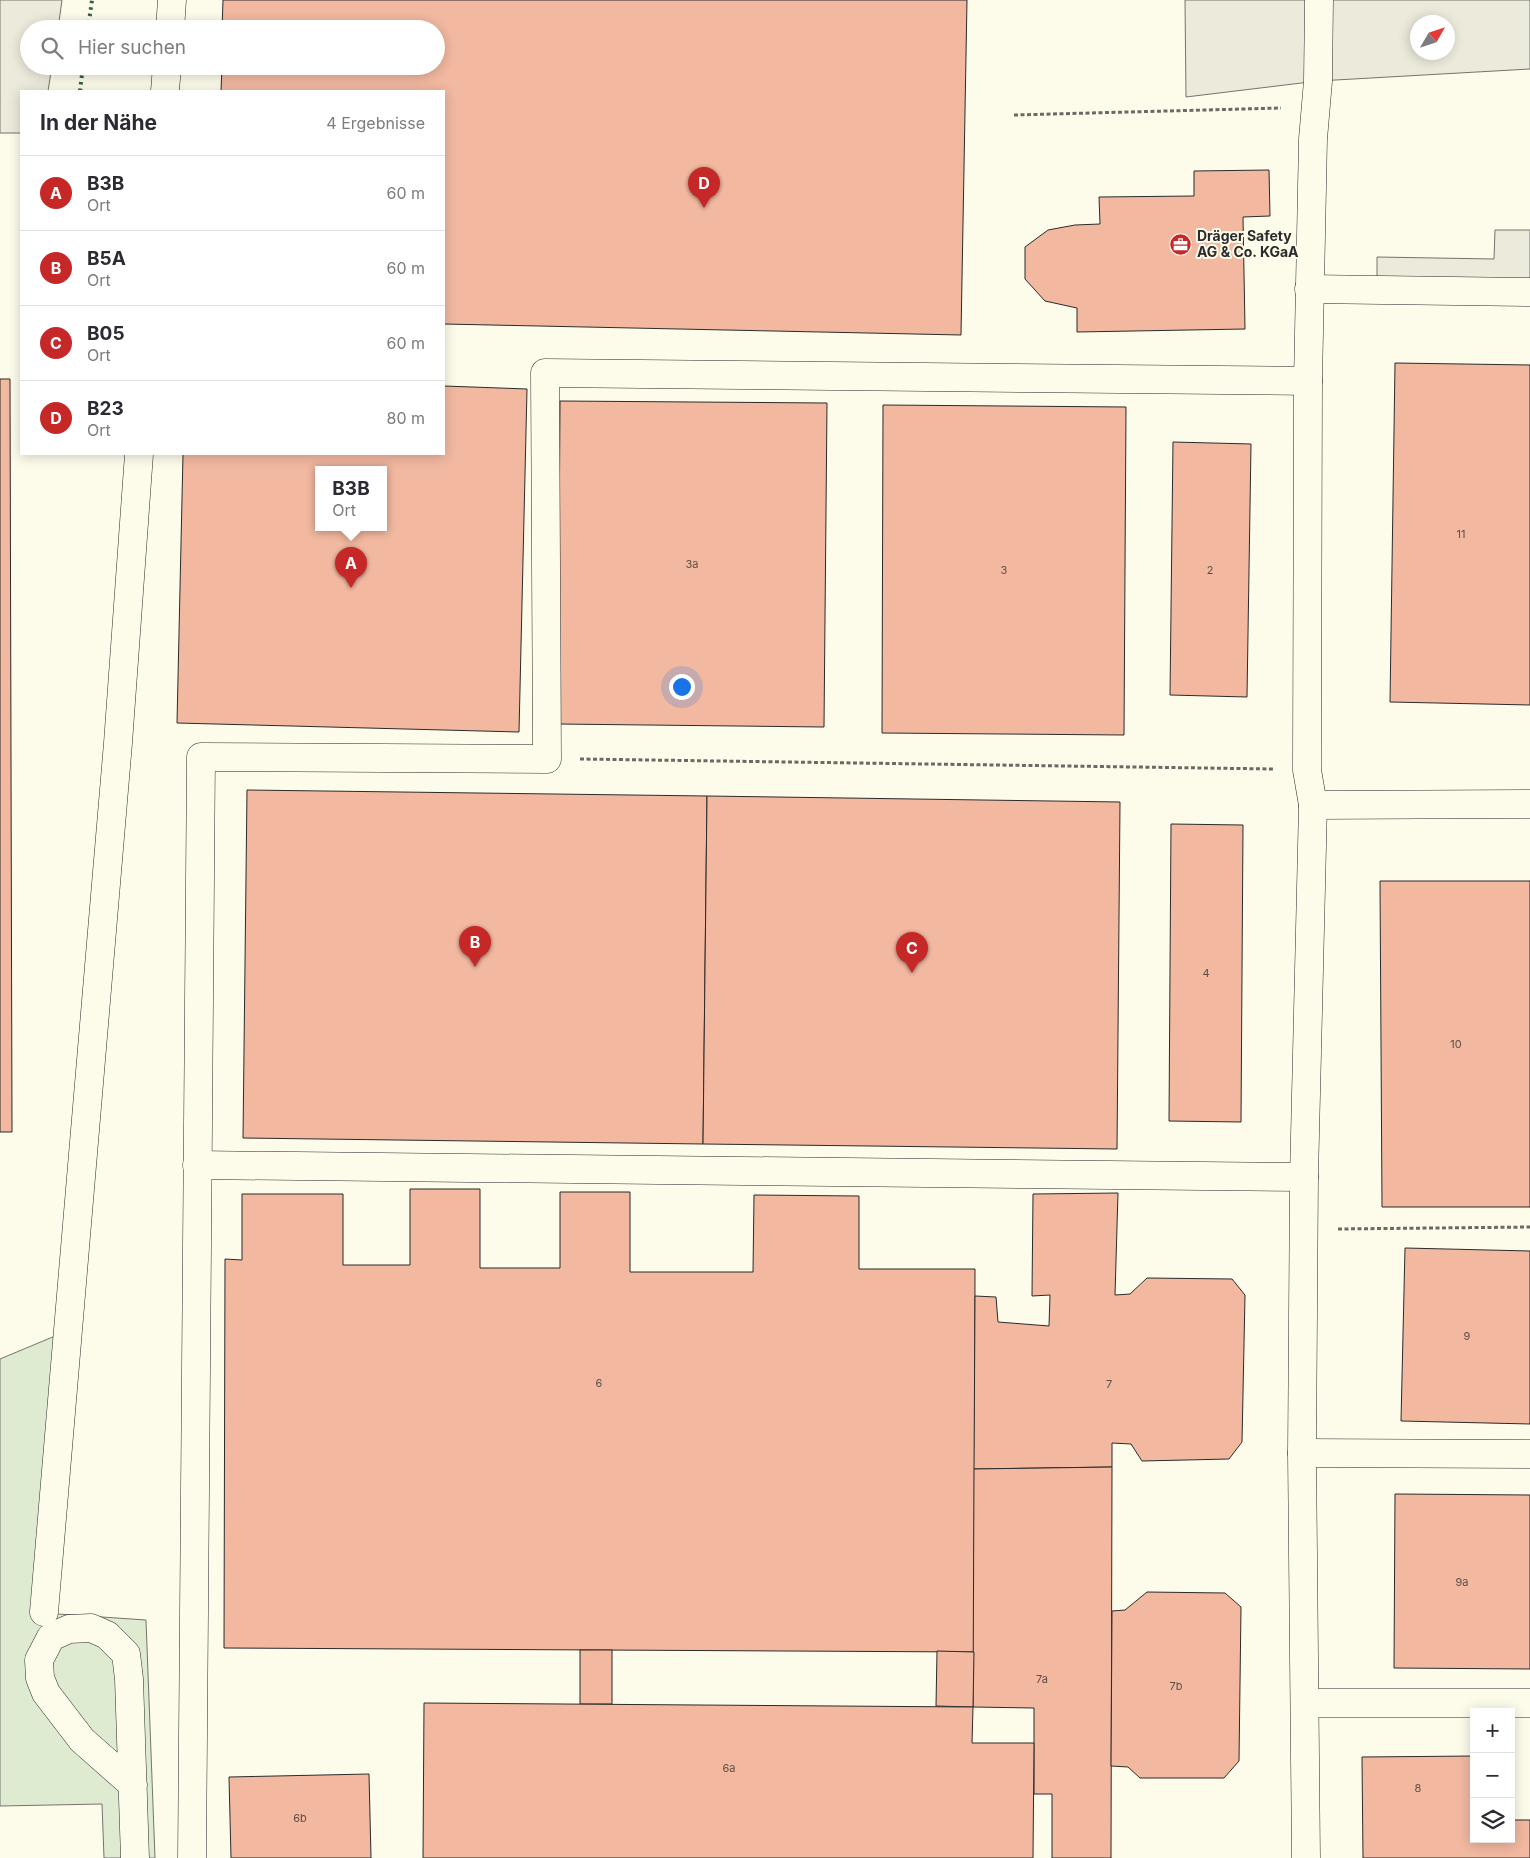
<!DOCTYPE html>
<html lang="de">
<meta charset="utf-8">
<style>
:root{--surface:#fff;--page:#f7f7f7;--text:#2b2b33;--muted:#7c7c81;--line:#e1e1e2;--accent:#c62828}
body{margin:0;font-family:Inter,sans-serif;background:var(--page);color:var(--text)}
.controls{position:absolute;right:15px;bottom:15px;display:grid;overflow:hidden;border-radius:0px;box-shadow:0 2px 12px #0003}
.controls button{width:45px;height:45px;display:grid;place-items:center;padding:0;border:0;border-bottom:1px solid var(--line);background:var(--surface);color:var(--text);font:25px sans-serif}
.compass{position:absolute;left:1410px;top:15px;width:45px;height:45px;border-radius:50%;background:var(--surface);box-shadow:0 2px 12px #0003;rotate:51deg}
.you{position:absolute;left:681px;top:686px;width:18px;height:18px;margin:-12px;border:4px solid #fff;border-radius:50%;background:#1a73e8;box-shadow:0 0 0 8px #1a73e833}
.badge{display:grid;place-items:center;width:32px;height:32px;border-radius:50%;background:var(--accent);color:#fff;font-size:16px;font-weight:700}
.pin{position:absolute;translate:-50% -41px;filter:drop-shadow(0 1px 2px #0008)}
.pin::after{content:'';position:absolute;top:26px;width:18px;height:15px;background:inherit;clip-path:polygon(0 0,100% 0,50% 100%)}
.popup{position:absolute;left:315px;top:466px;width:72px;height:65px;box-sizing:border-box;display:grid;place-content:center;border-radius:0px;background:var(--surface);filter:drop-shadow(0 1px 4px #0005);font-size:16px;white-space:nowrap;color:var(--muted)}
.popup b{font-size:19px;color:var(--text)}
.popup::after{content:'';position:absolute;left:50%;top:100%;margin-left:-10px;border:10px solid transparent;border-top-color:var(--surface)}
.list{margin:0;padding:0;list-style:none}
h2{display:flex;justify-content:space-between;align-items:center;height:65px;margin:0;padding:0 20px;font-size:21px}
h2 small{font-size:16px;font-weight:400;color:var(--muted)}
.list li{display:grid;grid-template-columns:32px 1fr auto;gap:15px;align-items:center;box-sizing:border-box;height:75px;padding:0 20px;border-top:1px solid var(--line)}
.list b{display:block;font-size:19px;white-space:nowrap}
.list p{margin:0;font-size:16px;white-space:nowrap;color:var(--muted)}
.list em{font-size:16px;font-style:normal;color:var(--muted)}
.icon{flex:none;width:28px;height:28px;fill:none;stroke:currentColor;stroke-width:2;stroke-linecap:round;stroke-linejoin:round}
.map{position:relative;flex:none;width:1530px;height:1858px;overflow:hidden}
.search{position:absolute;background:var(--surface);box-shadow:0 2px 12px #0003;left:20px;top:20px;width:425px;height:55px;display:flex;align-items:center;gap:12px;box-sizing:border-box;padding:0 18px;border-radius:28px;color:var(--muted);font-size:19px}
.panel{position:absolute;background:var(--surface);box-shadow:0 2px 12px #0003;left:20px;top:90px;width:425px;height:365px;border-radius:0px}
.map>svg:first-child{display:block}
.green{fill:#deebd1;stroke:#74746e}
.parking{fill:#eceadb;stroke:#74746e;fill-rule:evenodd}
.building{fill:#f2b8a0;stroke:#2b2b2b;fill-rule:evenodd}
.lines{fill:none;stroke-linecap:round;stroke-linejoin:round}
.minor-casing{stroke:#2b2b2b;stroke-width:29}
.path{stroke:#6a6964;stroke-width:3;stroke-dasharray:4 2.5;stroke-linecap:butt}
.minor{stroke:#fdfbea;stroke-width:28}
.hedge{stroke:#34623c;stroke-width:4;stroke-dasharray:2.5 4;stroke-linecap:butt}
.labels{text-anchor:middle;stroke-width:4;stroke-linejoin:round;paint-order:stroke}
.number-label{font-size:11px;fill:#5d4e48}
.poi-label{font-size:14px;font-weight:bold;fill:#2b2b2b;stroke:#fdfbea;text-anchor:start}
</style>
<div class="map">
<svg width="1530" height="1858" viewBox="0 0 1530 1858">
<rect width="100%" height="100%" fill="#fdfbea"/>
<polygon class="green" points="55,1336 43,1613 146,1620 155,1858 104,1858 102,1804 0,1806 0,1359"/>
<g class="parking">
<polygon points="0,0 62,0 58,29 29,29 29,66 52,66 48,91 21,91 21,133 0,133"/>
<path d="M1185 0H1530V69L1318 81 1186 97ZM1418 22H1448V52H1418Z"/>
<polygon points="1495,230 1530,230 1530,292 1377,290 1377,257 1494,259"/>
</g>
<g class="building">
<polygon points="223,0 967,0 961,335 444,324 444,91 221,91 222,66 436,66 436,29 222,29"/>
<polygon points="1269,170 1270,216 1243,217 1245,329 1077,332 1077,308 1045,301 1025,279 1025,247 1048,230 1075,225 1100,224 1099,197 1194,196 1194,171"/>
<polygon points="1395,363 1530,365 1530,705 1390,702"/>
<polygon points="0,379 10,379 12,1132 0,1132"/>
<path d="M444 386 527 389 519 732 177 723 183 454H444ZM318 469H384V527H318Z"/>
<polygon points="560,401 827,403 824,727 558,724"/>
<polygon points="883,405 1126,407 1124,735 882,733"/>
<polygon points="1173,442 1251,444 1247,697 1170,695"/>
<polygon points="247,790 707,796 703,1144 243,1138"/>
<polygon points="707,796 1120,802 1117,1149 703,1144"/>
<polygon points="1171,824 1243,825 1241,1122 1169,1121"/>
<polygon points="1380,881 1530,881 1530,1207 1382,1207"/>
<polygon points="410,1189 480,1189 480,1268 560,1268 560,1192 630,1192 630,1272 753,1272 754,1195 859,1196 859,1269 975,1269 974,1652 224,1648 225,1259 242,1260 242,1194 343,1194 343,1265 410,1265"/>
<polygon points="1118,1193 1115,1295 1130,1294 1147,1278 1232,1279 1245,1295 1242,1442 1229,1459 1142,1461 1131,1444 1112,1443 1112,1467 974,1469 975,1296 996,1297 998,1322 1049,1326 1050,1295 1032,1296 1033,1194"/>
<polygon points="1405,1248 1530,1251 1530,1424 1401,1421"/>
<polygon points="1112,1467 1111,1858 1052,1858 1052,1794 1034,1794 1034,1708 973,1707 974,1469"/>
<polygon points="1395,1494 1530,1495 1530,1669 1394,1668"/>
<polygon points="1147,1592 1225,1593 1241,1607 1239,1761 1224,1778 1140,1778 1128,1767 1111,1766 1112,1611 1125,1610"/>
<rect x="580" y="1650" width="32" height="54"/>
<polygon points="937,1651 974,1652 973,1707 936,1706"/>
<polygon points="424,1703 973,1707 972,1743 1034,1743 1033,1858 423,1858"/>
<polygon points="1474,1756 1474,1839 1511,1839 1511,1820 1530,1820 1530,1858 1363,1858 1362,1757"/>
<polygon points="369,1774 371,1858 231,1858 229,1777"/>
</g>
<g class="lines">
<defs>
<g id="minor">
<polyline points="170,29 172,0"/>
<polyline points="165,91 167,66"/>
<polyline points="1309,289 1530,292"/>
<polyline points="1313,805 1530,804"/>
<polyline points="197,1165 1304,1177"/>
<polyline points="1302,1453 1530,1454"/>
<polyline points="44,1612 118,743 139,454"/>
<polyline points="1305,1703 1530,1703"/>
<polyline points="133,1785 82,1740 46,1693 40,1678 39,1660 51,1637 69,1629 91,1628 107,1635 126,1654 129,1679 135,1858"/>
<polyline points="192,1858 201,757 547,759 545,373 1308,381"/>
<polyline points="1306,1858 1302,1453 1304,1177 1313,805 1307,770 1308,381 1313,139 1318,81 1319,0"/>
</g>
</defs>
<use href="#minor" class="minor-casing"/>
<g class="path">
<polyline points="1014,115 1281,108"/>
<polyline points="580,759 1273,769"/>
<polyline points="1338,1229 1530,1227"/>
</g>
<use href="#minor" class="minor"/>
<g class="hedge">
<polyline points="88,29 92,0"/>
<polyline points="80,91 83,66"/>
</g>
</g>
<defs>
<symbol id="office-disc" viewBox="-11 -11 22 22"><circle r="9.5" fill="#c62828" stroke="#fdfbea"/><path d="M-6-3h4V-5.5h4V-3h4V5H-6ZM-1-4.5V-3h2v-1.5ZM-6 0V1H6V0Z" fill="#fff"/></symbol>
</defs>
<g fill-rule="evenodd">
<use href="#office-disc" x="1168" y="232" width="25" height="25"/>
</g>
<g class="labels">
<g class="number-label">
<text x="1461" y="538">11</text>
<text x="692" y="568">3a</text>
<text x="1004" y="574">3</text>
<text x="1210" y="574">2</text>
<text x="1206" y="977">4</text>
<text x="1456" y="1048">10</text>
<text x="1467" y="1340">9</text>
<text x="599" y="1387">6</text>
<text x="1109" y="1388">7</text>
<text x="1462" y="1586">9a</text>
<text x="1042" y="1683">7a</text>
<text x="1176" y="1690">7b</text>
<text x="729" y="1772">6a</text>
<text x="1418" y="1792">8</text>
<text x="300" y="1822">6b</text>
</g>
<g class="poi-label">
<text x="1197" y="241">Dräger Safety<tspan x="1197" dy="16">AG &amp; Co. KGaA</tspan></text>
</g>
</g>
</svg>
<div class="controls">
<button>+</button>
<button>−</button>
<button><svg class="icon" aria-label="layers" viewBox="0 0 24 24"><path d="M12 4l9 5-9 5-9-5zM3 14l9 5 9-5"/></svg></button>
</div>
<svg class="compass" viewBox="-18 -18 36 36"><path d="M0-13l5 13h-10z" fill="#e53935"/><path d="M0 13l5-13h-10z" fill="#7c7c81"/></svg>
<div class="you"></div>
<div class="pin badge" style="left:351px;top:588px">A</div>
<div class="popup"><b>B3B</b>Ort</div>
<div class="pin badge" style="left:475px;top:967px">B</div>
<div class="pin badge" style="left:912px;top:973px">C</div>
<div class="pin badge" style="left:704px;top:208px">D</div>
<div class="search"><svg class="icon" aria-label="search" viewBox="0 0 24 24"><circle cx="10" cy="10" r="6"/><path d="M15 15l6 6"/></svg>Hier suchen</div>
<section class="panel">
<h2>In der Nähe<small>4 Ergebnisse</small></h2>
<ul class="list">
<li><span class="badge">A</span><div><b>B3B</b><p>Ort</p></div><em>60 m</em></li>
<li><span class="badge">B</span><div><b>B5A</b><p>Ort</p></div><em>60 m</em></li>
<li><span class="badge">C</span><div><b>B05</b><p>Ort</p></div><em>60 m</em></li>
<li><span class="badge">D</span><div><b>B23</b><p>Ort</p></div><em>80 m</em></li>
</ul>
</section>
</div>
